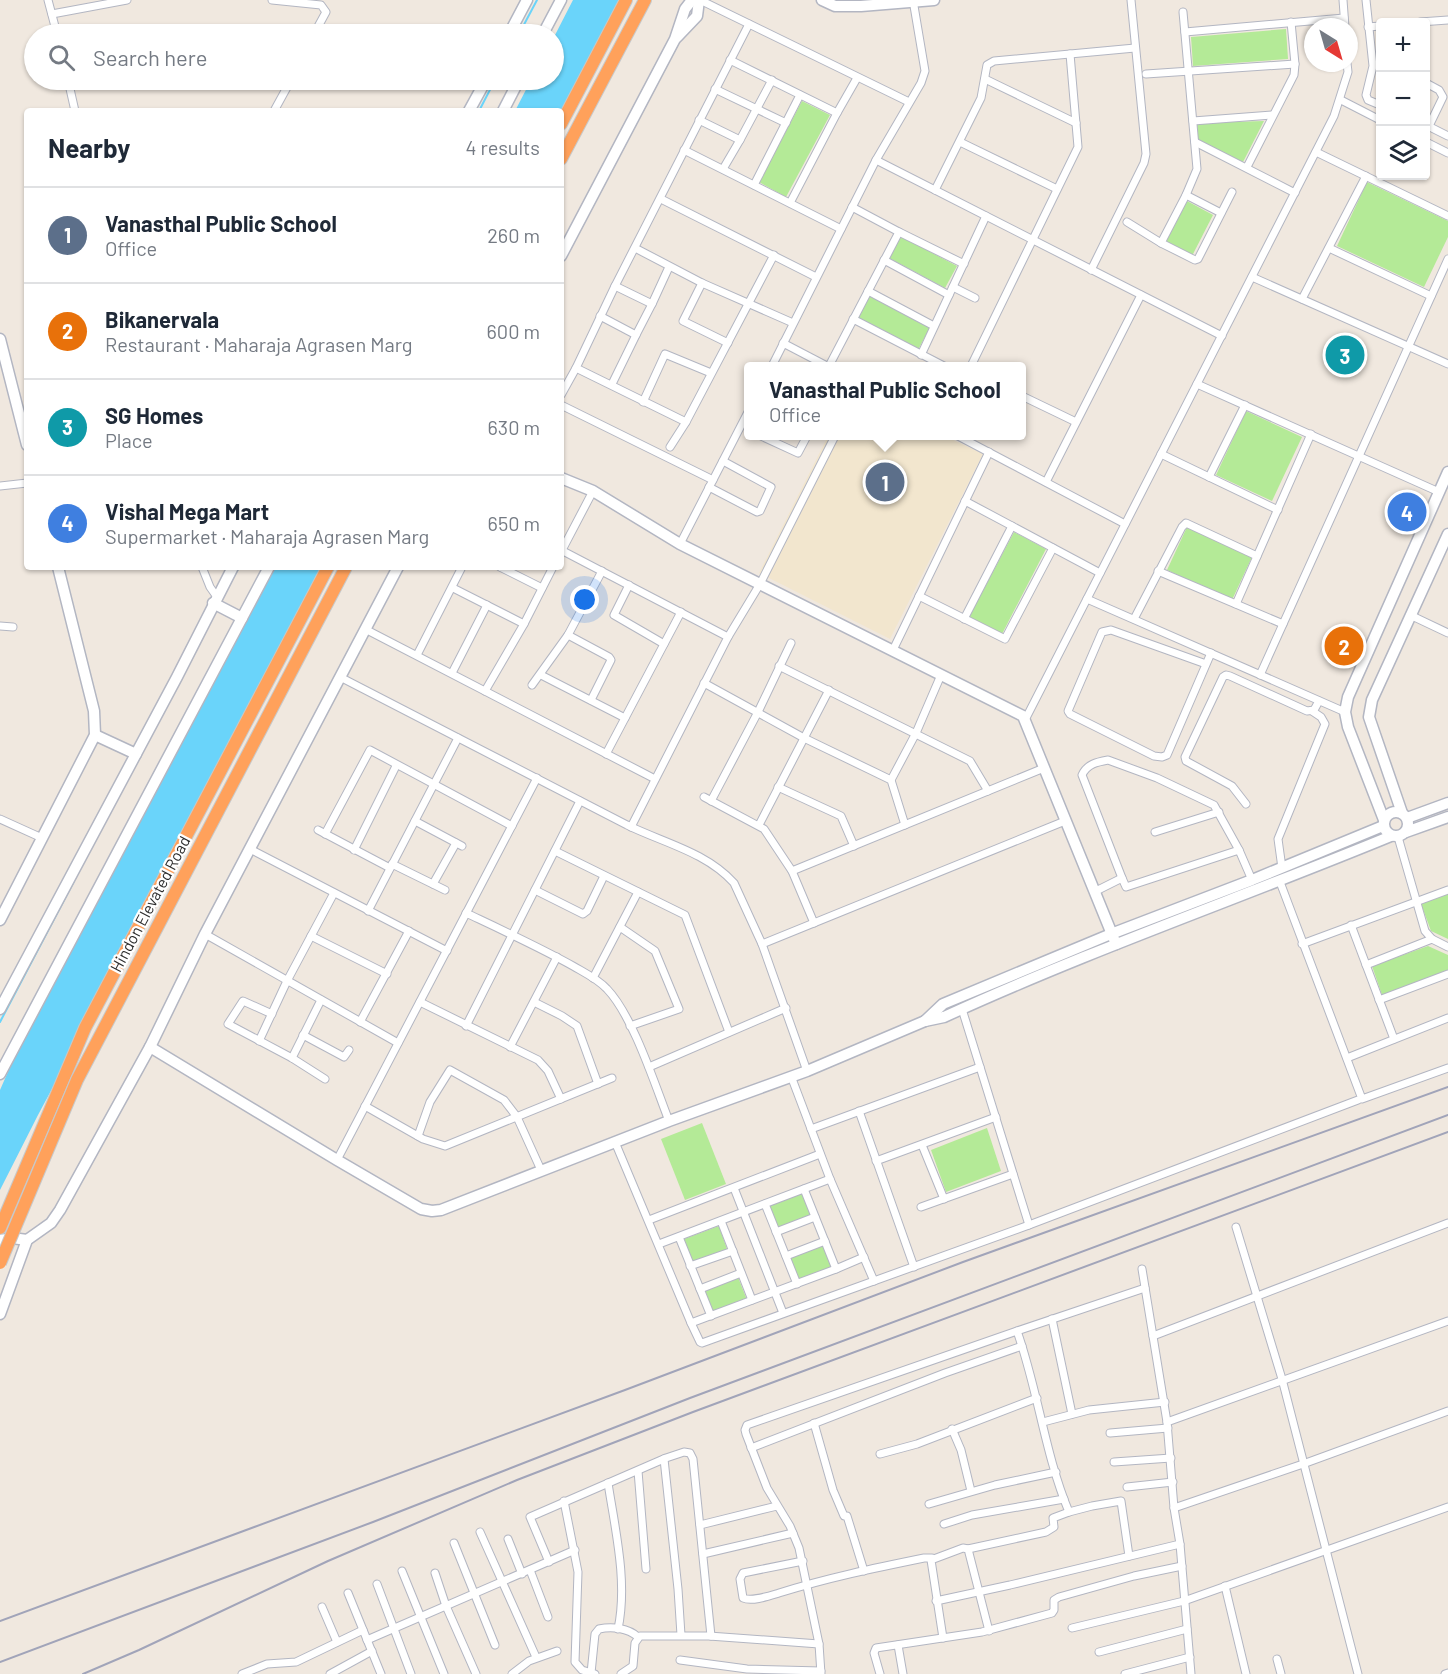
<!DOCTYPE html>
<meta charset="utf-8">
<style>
:root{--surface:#fff;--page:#f2f2f3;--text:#1f2937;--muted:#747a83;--line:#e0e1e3;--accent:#1a73e8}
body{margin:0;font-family:Barlow,sans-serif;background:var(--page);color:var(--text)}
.controls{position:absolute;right:18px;top:18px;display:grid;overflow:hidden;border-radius:6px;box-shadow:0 2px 4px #0004}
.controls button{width:54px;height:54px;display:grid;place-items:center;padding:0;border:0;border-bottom:2px solid var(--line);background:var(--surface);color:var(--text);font:30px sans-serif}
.compass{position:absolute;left:1304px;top:18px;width:54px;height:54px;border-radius:50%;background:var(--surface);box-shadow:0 2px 4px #0004;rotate:143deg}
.you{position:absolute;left:585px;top:600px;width:21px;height:21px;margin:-15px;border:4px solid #fff;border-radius:50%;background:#1a73e8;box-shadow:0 0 0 9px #1a73e833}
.badge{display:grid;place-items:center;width:39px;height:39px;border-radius:50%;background:var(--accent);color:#fff;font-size:20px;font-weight:700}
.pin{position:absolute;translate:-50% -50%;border:3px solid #fff;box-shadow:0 2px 6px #0006}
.popup{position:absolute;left:744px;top:362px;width:282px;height:78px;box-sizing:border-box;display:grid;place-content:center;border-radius:6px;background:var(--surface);filter:drop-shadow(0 2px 4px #0005);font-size:20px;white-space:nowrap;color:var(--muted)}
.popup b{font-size:22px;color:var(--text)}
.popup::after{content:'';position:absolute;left:50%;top:100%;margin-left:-12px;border:12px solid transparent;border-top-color:var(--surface)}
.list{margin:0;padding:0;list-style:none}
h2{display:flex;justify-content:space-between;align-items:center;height:78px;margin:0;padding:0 24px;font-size:26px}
h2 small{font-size:20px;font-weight:400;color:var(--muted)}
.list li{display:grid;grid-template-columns:39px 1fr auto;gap:18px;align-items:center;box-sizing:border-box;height:96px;padding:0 24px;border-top:2px solid var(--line)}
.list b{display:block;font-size:22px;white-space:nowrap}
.list p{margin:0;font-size:20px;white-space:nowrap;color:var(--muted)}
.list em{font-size:20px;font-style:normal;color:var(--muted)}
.icon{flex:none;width:33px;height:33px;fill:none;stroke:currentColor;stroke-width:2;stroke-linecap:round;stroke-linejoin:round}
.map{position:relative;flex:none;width:1448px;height:1674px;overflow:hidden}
.search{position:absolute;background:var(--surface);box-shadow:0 2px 4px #0004;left:24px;top:24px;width:540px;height:66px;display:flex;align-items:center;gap:15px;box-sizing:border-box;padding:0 21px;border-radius:33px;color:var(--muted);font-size:22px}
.panel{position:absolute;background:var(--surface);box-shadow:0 2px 4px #0004;left:24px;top:108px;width:540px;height:462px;border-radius:6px}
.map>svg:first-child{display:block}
.education{fill:#f2e6ce}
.green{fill:#b4ea97}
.water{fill:#6ad4fa}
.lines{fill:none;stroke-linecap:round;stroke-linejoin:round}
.stream{stroke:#6ad4fa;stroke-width:2}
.street-casing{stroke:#b3b6c2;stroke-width:9}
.secondary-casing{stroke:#b3b6c2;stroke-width:13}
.highway-casing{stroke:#c8c8c8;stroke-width:14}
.street{stroke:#fff;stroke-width:7}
.secondary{stroke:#fff;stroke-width:10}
.highway{stroke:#ffa15b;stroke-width:12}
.rail{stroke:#a1a4b9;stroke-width:2}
.highway-bridge-casing{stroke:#c8c8c8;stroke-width:14;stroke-linecap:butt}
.highway-bridge{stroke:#ffa15b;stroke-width:12}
.labels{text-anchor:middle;stroke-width:4.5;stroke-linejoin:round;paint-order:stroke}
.street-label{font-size:16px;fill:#2d2d2d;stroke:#fff}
</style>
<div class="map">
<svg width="1448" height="1674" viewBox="0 0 1448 1674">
<rect width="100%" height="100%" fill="#f0e8df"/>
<polygon class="education" points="828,436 945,436 983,454 890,639 759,573"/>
<g class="green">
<polygon points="1286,29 1288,59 1193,66 1191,37"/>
<polygon points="802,101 830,115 786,197 759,182"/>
<polygon points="1264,121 1243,162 1198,141 1197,123"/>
<polygon points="1367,182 1448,221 1448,237 1424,287 1337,246"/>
<polygon points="1187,201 1213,215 1192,256 1166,242"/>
<polygon points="900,236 957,266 945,288 889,258"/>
<polygon points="869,296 930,327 918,350 857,318"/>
<polygon points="1246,411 1302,437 1272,501 1216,475"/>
<polygon points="1187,527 1252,557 1232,600 1167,570"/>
<polygon points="1014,532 1046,549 1002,634 969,617"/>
<polygon points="1448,893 1448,939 1431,931 1421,904"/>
<polygon points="1428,946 1448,955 1448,971 1382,995 1372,966"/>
<polygon points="702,1123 726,1184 685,1200 661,1139"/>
<polygon points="987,1128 1001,1171 946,1192 931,1150"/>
<polygon points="803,1193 812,1216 777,1229 769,1206"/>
<polygon points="719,1226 727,1249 693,1262 684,1239"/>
<polygon points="824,1245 832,1267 798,1281 789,1258"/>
<polygon points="738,1277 747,1300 712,1313 704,1290"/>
</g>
<g class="water">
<polygon points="573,0 625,0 561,121 561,111 515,111 531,80 554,80 554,37"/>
<polygon points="274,567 332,567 38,1115 0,1190 0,1090 29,1024"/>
</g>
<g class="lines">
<g class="stream">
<polyline points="519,34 537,0"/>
<polyline points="479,111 495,80"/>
<polyline points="227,589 239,567"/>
<polyline points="0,1022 74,881"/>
</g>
<defs>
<g id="street">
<polyline points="48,0 57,34"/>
<polyline points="272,0 321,5 326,12 314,34"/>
<polyline points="700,0 909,102"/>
<polyline points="1343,0 1345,27"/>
<polyline points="1366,0 1373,66 1366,95 1368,100 1380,105"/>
<polyline points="52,14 127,0"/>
<polyline points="1420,22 1448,20"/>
<polyline points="1368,27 1380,26"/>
<polyline points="1185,32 1344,18"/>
<polyline points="730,60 837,113 790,203"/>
<polyline points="1146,74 1295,64"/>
<polyline points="985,79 1076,123"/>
<polyline points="68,80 75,111"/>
<polyline points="1426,83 1439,90 1443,97 1429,126"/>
<polyline points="715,89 786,123"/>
<polyline points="1341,100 1380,120"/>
<polyline points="274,111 291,80"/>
<polyline points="837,113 857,78"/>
<polyline points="699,120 740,140 723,169"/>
<polyline points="1193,121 1272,115"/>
<polyline points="1426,125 1448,136"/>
<polyline points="740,140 772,80"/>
<polyline points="960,142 1057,189"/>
<polyline points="1195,142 1295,193"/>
<polyline points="1426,142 1448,153"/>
<polyline points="684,150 841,229"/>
<polyline points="1316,152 1448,216"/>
<polyline points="876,160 1222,336"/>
<polyline points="1247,167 1294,75 1295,64 1291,22"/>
<polyline points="754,185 800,95"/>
<polyline points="935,190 981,98 987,65 994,61 1135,48"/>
<polyline points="1186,195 1221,213"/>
<polyline points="661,199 816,277"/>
<polyline points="852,207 899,232"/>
<polyline points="1127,222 1161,243 1195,260 1198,259 1232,192"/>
<polyline points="1161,243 1186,195 1197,169 1183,12"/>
<polyline points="635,248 702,283 793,323"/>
<polyline points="1329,248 1431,296"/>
<polyline points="884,260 949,295"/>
<polyline points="1091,270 1144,163 1146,154 1131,0"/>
<polyline points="1252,277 1448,364"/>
<polyline points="702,283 683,321 728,343"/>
<polyline points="615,286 652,304 669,267"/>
<polyline points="953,287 975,298"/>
<polyline points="868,291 934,326"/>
<polyline points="1302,299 1366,176"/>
<polyline points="600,316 636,335 612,384"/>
<polyline points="853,319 944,366"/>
<polyline points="636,335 652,304"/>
<polyline points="783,343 827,366"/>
<polyline points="921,355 986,216"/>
<polyline points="772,366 876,160 921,83 925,71 913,0"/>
<polyline points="829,366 899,232 964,264"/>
<polyline points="971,366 1078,147 1070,54"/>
<polyline points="1197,384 1439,492"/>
<polyline points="561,395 576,368"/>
<polyline points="1022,396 1076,422"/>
<polyline points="643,402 665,354 711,373"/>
<polyline points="561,405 713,480"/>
<polyline points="686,422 576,368 615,286 749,24"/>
<polyline points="761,436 798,453 807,436"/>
<polyline points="958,436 1125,524"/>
<polyline points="670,447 686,422 774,255"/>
<polyline points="1161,454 1278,510"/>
<polyline points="1209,477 1245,405"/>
<polyline points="1046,482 1141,295"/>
<polyline points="0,486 27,483"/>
<polyline points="709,487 757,512 760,511 771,487 723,461"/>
<polyline points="965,501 1100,573"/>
<polyline points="680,544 748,412"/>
<polyline points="561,550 728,637"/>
<polyline points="561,552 593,491"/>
<polyline points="202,567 210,587 217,597"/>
<polyline points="500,567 542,588"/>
<polyline points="1158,571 1283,624"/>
<polyline points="629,585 614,615 664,644"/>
<polyline points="453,588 524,624"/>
<polyline points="919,596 1005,639 1053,548"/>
<polyline points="1087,599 1345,712"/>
<polyline points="1236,604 1311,434"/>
<polyline points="1410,615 1448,633"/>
<polyline points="964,619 1012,526"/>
<polyline points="1134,619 1182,527 1186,523 1257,556"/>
<polyline points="0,626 13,627"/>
<polyline points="365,629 655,779"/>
<polyline points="568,635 609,657 611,660 591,700"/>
<polyline points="893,650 989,452"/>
<polyline points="417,655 462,567"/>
<polyline points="1206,664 1111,630 1102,632 1068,711 1070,714 1154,756 1162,757 1167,755 1211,653"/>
<polyline points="779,666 970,761 988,791"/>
<polyline points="452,673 487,605"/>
<polyline points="541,675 625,718"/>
<polyline points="1260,675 1448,259"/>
<path d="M340 677C436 726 531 776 627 825 664 843 706 852 734 883L762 944 807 1071"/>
<polyline points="704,683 804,738 891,780 905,825"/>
<polyline points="532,685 568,635 602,571"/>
<polyline points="485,691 524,624 553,567"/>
<polyline points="1025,720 1334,116 1348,72 1347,63"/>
<polyline points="606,754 681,612"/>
<polyline points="891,780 916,733 941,675"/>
<polyline points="778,787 841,816 854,846"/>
<polyline points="704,797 764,829 792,871 814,923"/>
<polyline points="711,801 758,712 791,643"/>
<polyline points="1246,804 1232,786 1186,761 1185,757 1223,677 1226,675 1230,676 1307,711 1314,710 1319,701"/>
<polyline points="0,819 42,838"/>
<polyline points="415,821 462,846"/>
<polyline points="759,825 829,690"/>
<polyline points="631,827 728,637 760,584 835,436"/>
<polyline points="318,830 390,868"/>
<polyline points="1155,832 1219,812"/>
<polyline points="325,834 370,750 512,826"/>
<polyline points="1398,837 1425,931 1432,939 1448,947"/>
<polyline points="250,849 447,951"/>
<polyline points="354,850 396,766"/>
<polyline points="555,851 685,915 729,1032"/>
<polyline points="392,864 445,890"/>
<polyline points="1282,868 1278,839 1325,724 1321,717 1312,711"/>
<polyline points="792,871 1044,768"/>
<path d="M1122 878 1082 775C1087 764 1097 762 1108 760L1157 778 1214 805 1239 850"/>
<polyline points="1280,882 1362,1099 1448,1068"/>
<polyline points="433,884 456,843"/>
<polyline points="535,890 583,914 587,911 604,876"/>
<polyline points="1094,892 1122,878 1126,887 1239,850 1252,880"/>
<polyline points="368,911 458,738"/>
<path d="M466 913C502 930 539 947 573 966 585 973 598 979 607 989 633 1016 655 1085 669 1121"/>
<polyline points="1351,925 1394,1039"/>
<polyline points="620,927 655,951 679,1009 630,1026"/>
<polyline points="205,934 398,1043"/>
<polyline points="311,936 387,974"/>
<polyline points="762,944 1065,821"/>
<polyline points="1302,944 1448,890"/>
<polyline points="1366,965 1432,939"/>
<polyline points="593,978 638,892"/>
<polyline points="1379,1000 1448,974"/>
<polyline points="420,1002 538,1060 548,1071 561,1099"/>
<polyline points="534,1002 562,1016 577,1026 598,1084"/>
<polyline points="962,1009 1029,1225"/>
<polyline points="272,1014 243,1001 228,1024 292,1058 325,1079"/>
<polyline points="360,1022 409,931"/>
<polyline points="466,1026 580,801"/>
<polyline points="303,1035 344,1057 349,1050"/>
<polyline points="259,1041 287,981 334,893"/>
<polyline points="510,1047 557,957"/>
<polyline points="292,1058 321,1000"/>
<polyline points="1347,1058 1448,1018"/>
<polyline points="649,1067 786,1008"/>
<polyline points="791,1076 830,1179 874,1281"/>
<polyline points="365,1106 423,1139 445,1146 612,1078"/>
<polyline points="859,1111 914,1267"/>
<polyline points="811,1129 980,1067"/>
<polyline points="418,1136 430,1102 450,1070 504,1100 517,1117 541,1170"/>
<polyline points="615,1142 691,1323 700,1342 702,1343 1029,1225 1358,1100"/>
<polyline points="922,1145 944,1199"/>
<polyline points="337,1160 537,778"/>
<polyline points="876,1161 996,1117"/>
<polyline points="734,1188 783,1313"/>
<polyline points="804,1189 836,1269"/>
<polyline points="765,1204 797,1284"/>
<polyline points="921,1207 1013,1174"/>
<polyline points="649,1220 820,1154"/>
<polyline points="721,1221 752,1300"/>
<polyline points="1236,1227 1282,1379 1358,1674"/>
<polyline points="776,1232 815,1217"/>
<polyline points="679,1237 711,1316"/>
<polyline points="659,1244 830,1179"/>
<polyline points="786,1256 825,1241"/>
<polyline points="690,1266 733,1251"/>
<polyline points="1142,1269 1167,1422 1174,1508 1180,1544 1191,1674"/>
<polyline points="700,1289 741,1273"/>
<polyline points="1052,1319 1072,1414"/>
<polyline points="691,1323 836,1269 864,1257"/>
<polyline points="1153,1336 1448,1223"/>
<polyline points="1043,1422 1089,1410 1165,1402"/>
<polyline points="1167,1422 1448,1321"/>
<polyline points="814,1423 833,1490 844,1516 847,1516 864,1571"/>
<polyline points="952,1429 961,1450 971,1491"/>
<polyline points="1110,1433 1168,1428"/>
<polyline points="751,1448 945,1373 1022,1346"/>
<polyline points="880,1454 917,1444 1037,1398"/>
<polyline points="664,1459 678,1589 681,1635"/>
<polyline points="1114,1462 1171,1458"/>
<polyline points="638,1471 646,1569"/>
<path d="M608 1483C615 1529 628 1582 618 1629"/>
<polyline points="1127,1487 1173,1482"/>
<polyline points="564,1501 578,1572 575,1662 582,1670 595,1674"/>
<polyline points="929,1504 995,1485 1056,1472"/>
<polyline points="1174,1508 1303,1464 1448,1411"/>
<polyline points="1069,1512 1092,1506 1121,1501 1129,1556"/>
<polyline points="944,1524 972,1515 1064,1499"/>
<polyline points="700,1525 777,1506"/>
<polyline points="480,1532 536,1657"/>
<polyline points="508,1539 522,1574"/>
<polyline points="454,1543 495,1645"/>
<path d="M968 1549 1046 1532 1054 1527 1053 1518 1069 1512C1045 1455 1038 1390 1017 1331"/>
<polyline points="703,1554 793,1533"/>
<path d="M803 1561 743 1573 740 1579 743 1598C752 1602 769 1596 779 1593 827 1578 875 1568 924 1558H932"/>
<polyline points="549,1562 530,1517 666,1458 684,1452 690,1453 693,1459 711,1636"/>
<polyline points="530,1570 548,1617"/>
<polyline points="402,1571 444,1674"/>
<polyline points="435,1573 446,1606 476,1674"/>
<polyline points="377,1584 411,1674"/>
<polyline points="1225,1586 1246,1674"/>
<polyline points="348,1593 381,1674"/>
<polyline points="936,1601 1010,1585 1180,1544"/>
<polyline points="322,1607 337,1642"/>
<polyline points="1072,1628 1184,1601 1448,1507"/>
<polyline points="943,1638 931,1560 963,1548 968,1549 989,1631"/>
<polyline points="367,1640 575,1550"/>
<polyline points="898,1645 903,1674"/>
<polyline points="1099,1652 1187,1629"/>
<polyline points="1277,1659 1281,1674"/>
<polyline points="680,1660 747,1669 821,1671"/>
<path d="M591 1673 595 1634 599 1629C612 1626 628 1628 638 1637"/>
<polyline points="242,1674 267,1664 296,1662 363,1630"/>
<polyline points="330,1674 372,1651"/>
<polyline points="512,1674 529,1661 557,1651"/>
<polyline points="621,1674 633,1666 635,1643 640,1636 709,1636 819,1644"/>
<polyline points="821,1674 819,1644 799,1548 790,1526 767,1488 746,1434 745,1430 747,1425 1017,1331 1145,1288"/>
<polyline points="880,1674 874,1653 876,1648 982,1632 1052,1613 1054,1610 1054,1600 1059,1597 1134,1576 1182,1566"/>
<polyline points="1125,1674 1190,1657"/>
<polyline points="1445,1674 1448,1673"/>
</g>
<g id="secondary">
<polyline points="822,0 835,6 861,6 934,0"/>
<polyline points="509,34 527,0"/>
<polyline points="543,34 561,0"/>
<polyline points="677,37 697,16 699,0"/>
<polyline points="469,111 486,80"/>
<polyline points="503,111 519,80"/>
<polyline points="561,256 675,39 685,9 692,0"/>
<polyline points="0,339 27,445"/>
<polyline points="561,478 593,491 680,544 1023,716 1116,944"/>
<polyline points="213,603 242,618"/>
<polyline points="95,735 136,754"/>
<circle cx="1396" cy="824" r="12"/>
<polyline points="1402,813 1369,717 1372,700 1448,534"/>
<polyline points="1407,818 1448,803"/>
<polyline points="1384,820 1348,727 1345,712 1348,697 1448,472"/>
<polyline points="1406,832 1448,817"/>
<polyline points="0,920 95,735 94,711 58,567"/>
<polyline points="0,1009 177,677 233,567"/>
<polyline points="925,1021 943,1004 1111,934 1252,880 1383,826"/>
<path d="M150 1047 337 1160 421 1209 432 1211 441 1210 669 1121 807 1071 925 1021 944 1017C1090 950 1243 897 1391 836"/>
<polyline points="0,1074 269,567"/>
<polyline points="0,1240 12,1238 27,1240"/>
<polyline points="0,1314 27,1240 51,1223 60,1210 150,1047 205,934 398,567"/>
</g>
<g id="highway">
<polyline points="561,124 626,0"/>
<polyline points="561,159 645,0"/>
<polyline points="0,1228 85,1028 328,567"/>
</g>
</defs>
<use href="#street" class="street-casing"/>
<use href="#secondary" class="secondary-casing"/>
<use href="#highway" class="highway-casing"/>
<use href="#street" class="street"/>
<use href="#secondary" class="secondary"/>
<use href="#highway" class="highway"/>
<g class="rail">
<polyline points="0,1621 625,1390 963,1262 1448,1087"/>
<polyline points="0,1662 373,1522 690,1398 1448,1115"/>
<polyline points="83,1674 139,1650 328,1561 517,1480 693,1412 1448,1132"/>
</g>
<defs>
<polyline id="highway-bridge" points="0,1263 77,1080 346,567"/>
</defs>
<use href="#highway-bridge" class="highway-bridge-casing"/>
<use href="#highway-bridge" class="highway-bridge"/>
</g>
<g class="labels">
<g class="street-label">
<text transform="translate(150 904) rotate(-62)" y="6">Hindon Elevated Road</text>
</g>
</g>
</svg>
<div class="controls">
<button>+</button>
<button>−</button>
<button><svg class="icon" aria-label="layers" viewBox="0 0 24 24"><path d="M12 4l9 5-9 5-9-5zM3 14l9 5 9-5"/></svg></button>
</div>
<svg class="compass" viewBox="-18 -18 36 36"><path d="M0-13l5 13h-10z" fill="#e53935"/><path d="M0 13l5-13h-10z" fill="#747a83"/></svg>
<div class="you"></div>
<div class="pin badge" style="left:885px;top:482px;background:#5c6f8a">1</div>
<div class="popup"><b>Vanasthal Public School</b>Office</div>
<div class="pin badge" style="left:1344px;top:646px;background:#e8710a">2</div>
<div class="pin badge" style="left:1345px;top:355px;background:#0f9aa8">3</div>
<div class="pin badge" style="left:1407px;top:512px;background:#3f7fe0">4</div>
<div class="search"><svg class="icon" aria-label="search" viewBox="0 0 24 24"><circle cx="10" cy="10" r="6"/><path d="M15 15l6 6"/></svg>Search here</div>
<section class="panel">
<h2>Nearby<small>4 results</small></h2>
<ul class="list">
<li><span class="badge" style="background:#5c6f8a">1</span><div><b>Vanasthal Public School</b><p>Office</p></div><em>260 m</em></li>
<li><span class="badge" style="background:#e8710a">2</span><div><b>Bikanervala</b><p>Restaurant · Maharaja Agrasen Marg</p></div><em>600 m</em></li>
<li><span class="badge" style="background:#0f9aa8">3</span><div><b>SG Homes</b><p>Place</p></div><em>630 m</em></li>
<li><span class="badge" style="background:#3f7fe0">4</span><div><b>Vishal Mega Mart</b><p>Supermarket · Maharaja Agrasen Marg</p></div><em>650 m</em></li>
</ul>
</section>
</div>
